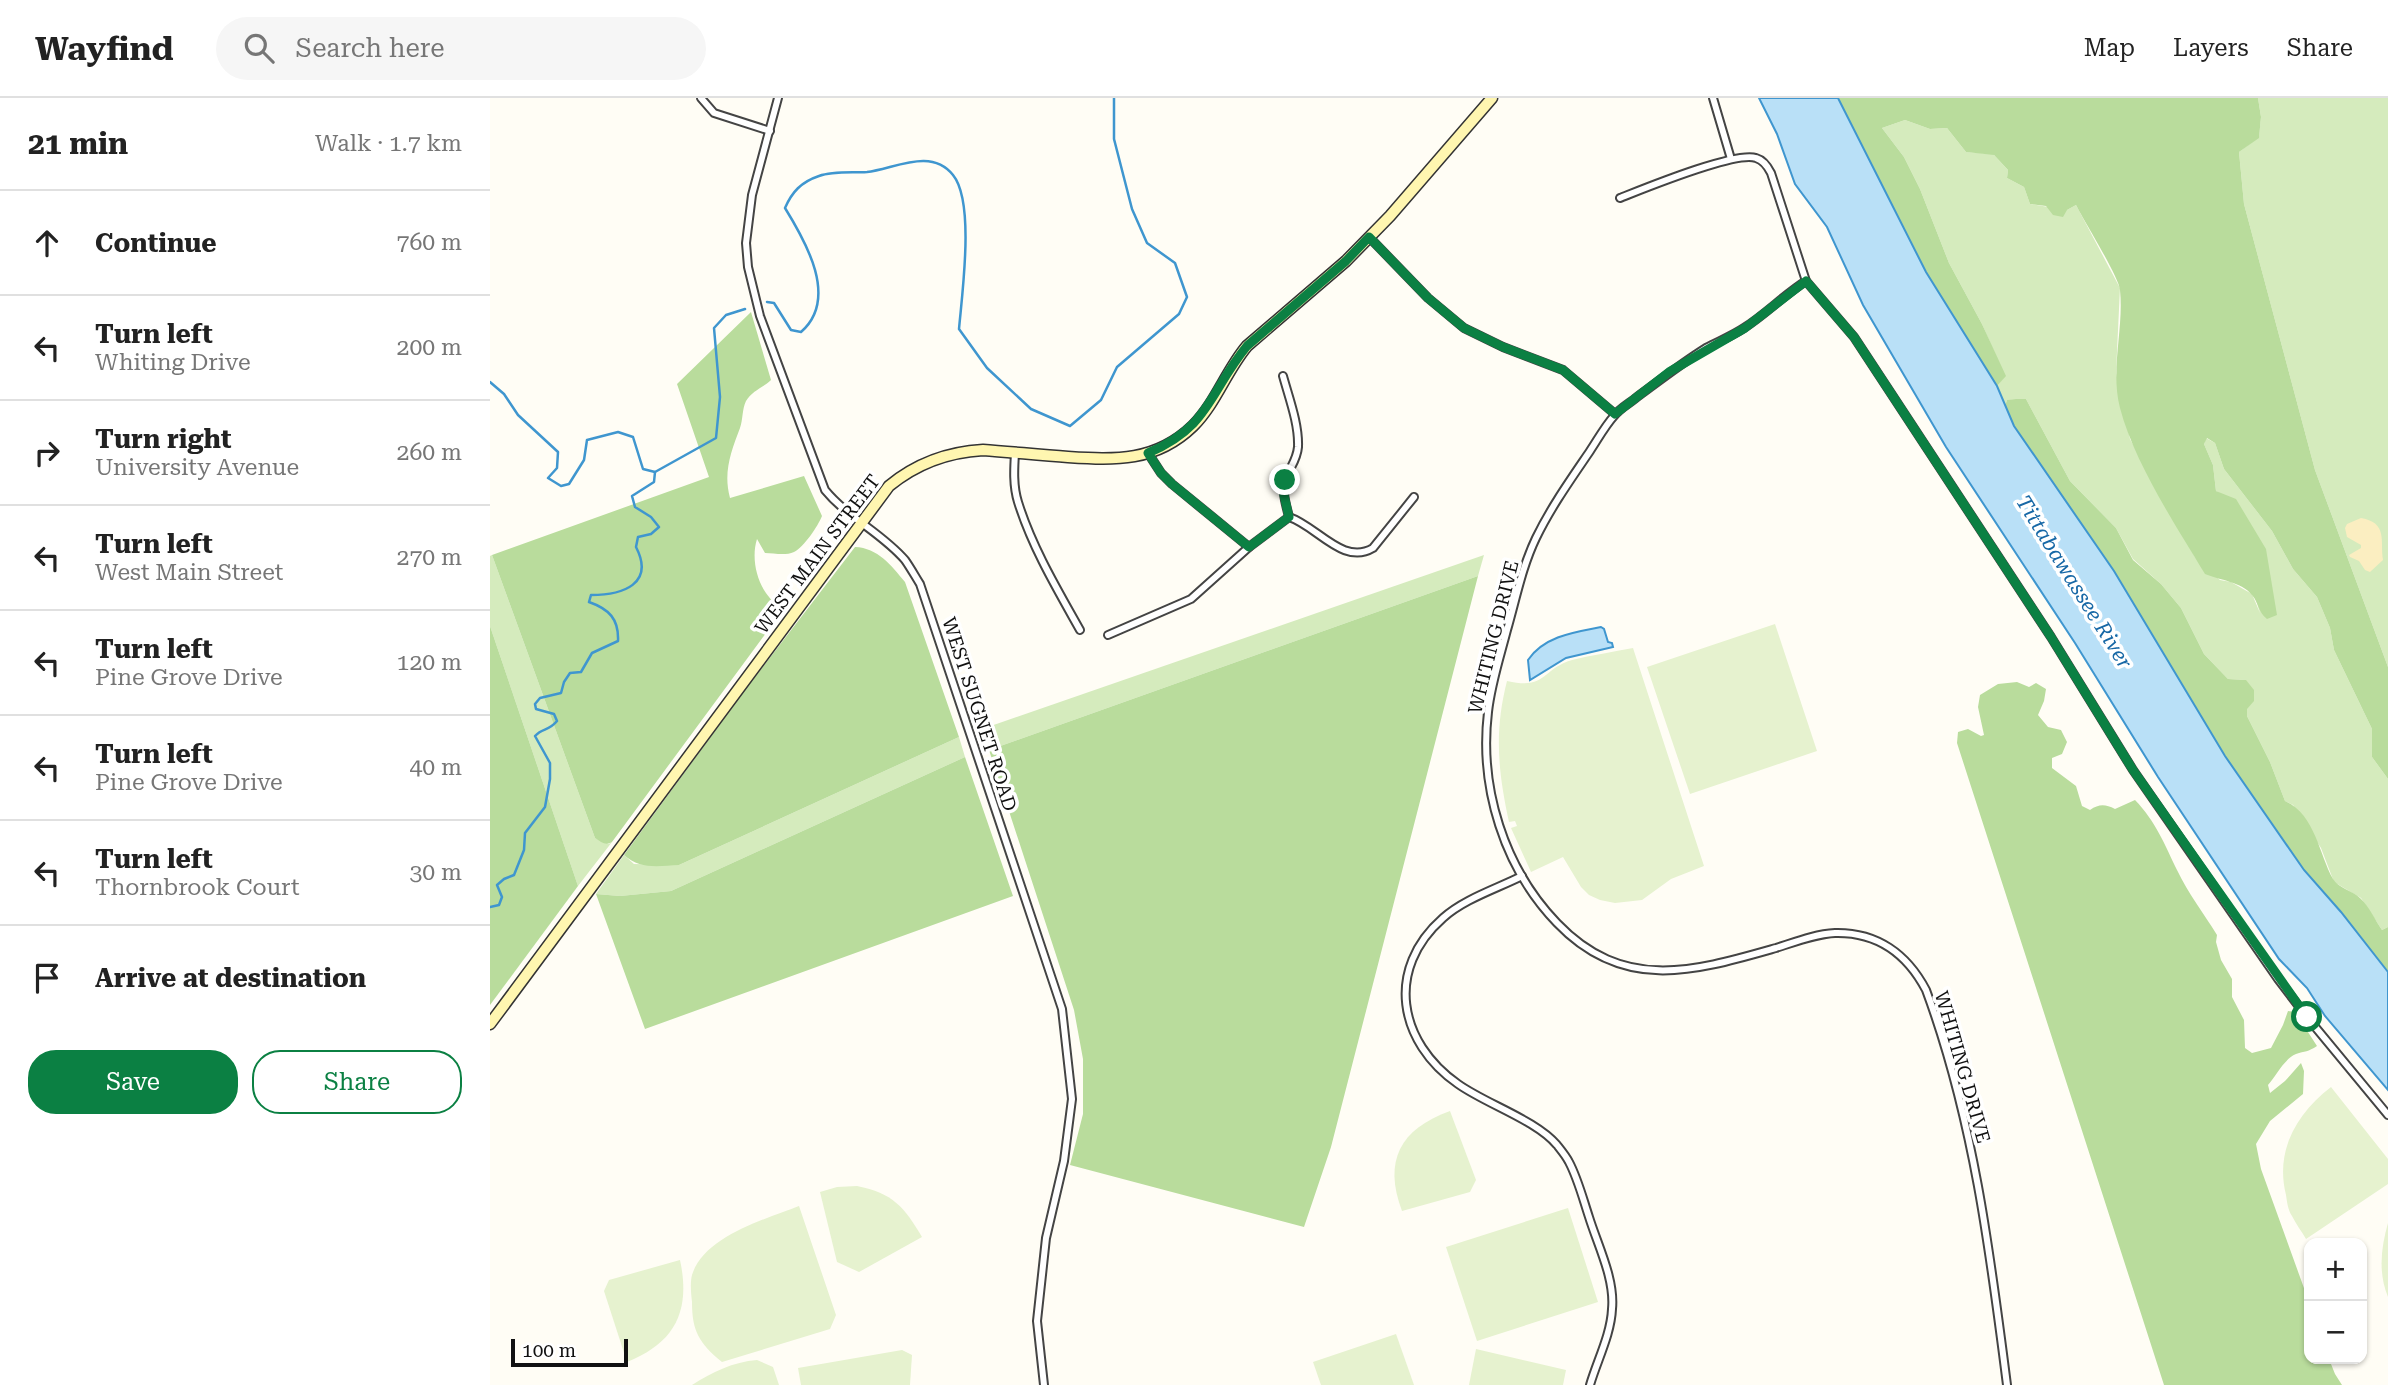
<!DOCTYPE html>
<meta charset="utf-8">
<style>
:root{--surface:#fff;--page:#f6f6f6;--text:#222;--muted:#767676;--line:#e0e0e0;--accent:#0b8043}
body{margin:0;font-family:"Roboto Serif",serif;background:var(--page);color:var(--text)}
.controls{position:absolute;right:21px;bottom:21px;display:grid;overflow:hidden;border-radius:14px;box-shadow:0 2px 5px #0004}
.controls button{width:63px;height:63px;display:grid;place-items:center;padding:0;border:0;border-bottom:2px solid var(--line);background:var(--surface);color:var(--text);font:35px sans-serif}
.scale{position:absolute;left:21px;bottom:18px;width:117px;box-sizing:border-box;padding-left:7px;border:4px solid #111;border-top:0;font-size:19px;line-height:24px;white-space:nowrap;color:#111;-webkit-text-stroke:5px #fff;paint-order:stroke}
.stop{position:absolute;width:21px;height:21px;margin:-16px;border:5px solid #0b8043;border-radius:50%;background:#fff}
.stop.end{background:#0b8043;border-color:#fff;box-shadow:0 2px 7px #0008}
.list{margin:0;padding:0;list-style:none}
h2{display:flex;justify-content:space-between;align-items:center;height:91px;margin:0;padding:0 28px;font-size:30px}
h2 small{font-size:23px;font-weight:400;color:var(--muted)}
.list li{display:grid;grid-template-columns:46px 1fr auto;gap:21px;align-items:center;box-sizing:border-box;height:105px;padding:0 28px;border-top:2px solid var(--line)}
.list b{display:block;font-size:26px;white-space:nowrap}
.list p{margin:0;font-size:23px;white-space:nowrap;color:var(--muted)}
.list em{font-size:23px;font-style:normal;color:var(--muted)}
.actions{display:flex;gap:14px;padding:21px 28px}
.actions a{flex:1;padding:16px 0;border:2px solid var(--accent);border-radius:28px;text-align:center;font-size:24px;color:var(--accent)}
.actions .main{background:var(--accent);color:#fff}
.icon{flex:none;width:38px;height:38px;fill:none;stroke:currentColor;stroke-width:2;stroke-linecap:round;stroke-linejoin:round}
.map{position:relative;flex:none;width:1898px;height:1287px;overflow:hidden}
header{display:flex;align-items:center;gap:42px;box-sizing:border-box;height:98px;padding:0 35px;background:var(--surface);border-bottom:2px solid var(--line)}
header strong{font-size:33px}
nav{display:flex;gap:38px;margin-inline-start:auto;font-size:24px}
.search{width:490px;height:63px;background:var(--page);display:flex;align-items:center;gap:18px;box-sizing:border-box;padding:0 24px;border-radius:38px;color:var(--muted);font-size:26px}
main{display:flex}
aside{flex:1;background:var(--surface)}
.map>svg:first-child{display:block}
.green{fill:#d5ebbd}
.forest{fill:#b9dc9c}
.sand{fill:#fbeec1}
.pitch{fill:#e6f2cf}
.water{fill:#b9e0f7;stroke:#3f96cf;stroke-width:2}
.lines{fill:none;stroke-linecap:round;stroke-linejoin:round}
.stream{stroke:#3f96cf;stroke-width:2.5}
.street-casing{stroke:#444;stroke-width:10}
.secondary-casing{stroke:#333;stroke-width:13}
.street{stroke:#fff;stroke-width:6}
.secondary{stroke:#fff6b0;stroke-width:10}
.route{stroke:#0b8043;stroke-width:9}
.labels{text-anchor:middle;stroke-width:7;stroke-linejoin:round;paint-order:stroke}
.street-label{font-size:19px;fill:#111;stroke:#fff}
.water-label{font-size:21px;font-style:italic;fill:#1768a6;stroke:#fff}
</style>
<header>
<strong>Wayfind</strong>
<div class="search"><svg class="icon" aria-label="search" viewBox="0 0 24 24"><circle cx="10" cy="10" r="6"/><path d="M15 15l6 6"/></svg>Search here</div>
<nav><a>Map</a><a>Layers</a><a>Share</a></nav>
</header>
<main>
<aside>
<h2>21 min<small>Walk · 1.7 km</small></h2>
<ul class="list">
<li><svg class="icon" aria-label="ahead" viewBox="0 0 24 24"><path d="M12 20V5M6 11l6-6 6 6"/></svg><div><b>Continue</b></div><em>760 m</em></li>
<li><svg class="icon" aria-label="left" viewBox="0 0 24 24"><path d="M17 20v-9H6M10 6l-5 5 5 5"/></svg><div><b>Turn left</b><p>Whiting Drive</p></div><em>200 m</em></li>
<li><svg class="icon" aria-label="right" viewBox="0 0 24 24"><path d="M7 20v-9h11M14 6l5 5-5 5"/></svg><div><b>Turn right</b><p>University Avenue</p></div><em>260 m</em></li>
<li><svg class="icon" aria-label="left" viewBox="0 0 24 24"><path d="M17 20v-9H6M10 6l-5 5 5 5"/></svg><div><b>Turn left</b><p>West Main Street</p></div><em>270 m</em></li>
<li><svg class="icon" aria-label="left" viewBox="0 0 24 24"><path d="M17 20v-9H6M10 6l-5 5 5 5"/></svg><div><b>Turn left</b><p>Pine Grove Drive</p></div><em>120 m</em></li>
<li><svg class="icon" aria-label="left" viewBox="0 0 24 24"><path d="M17 20v-9H6M10 6l-5 5 5 5"/></svg><div><b>Turn left</b><p>Pine Grove Drive</p></div><em>40 m</em></li>
<li><svg class="icon" aria-label="left" viewBox="0 0 24 24"><path d="M17 20v-9H6M10 6l-5 5 5 5"/></svg><div><b>Turn left</b><p>Thornbrook Court</p></div><em>30 m</em></li>
<li><svg class="icon" aria-label="arrive" viewBox="0 0 24 24"><path d="M6 21V4h12l-3 4 3 4H6"/></svg><div><b>Arrive at destination</b></div></li>
</ul>
<div class="actions"><a class="main">Save</a><a>Share</a></div>
</aside>
<div class="map">
<svg width="1898" height="1287" viewBox="0 0 1898 1287">
<rect width="100%" height="100%" fill="#fffdf5"/>
<g class="green">
<polygon points="1768,0 1898,0 1898,569 1825,372 1754,106 1749,54 1769,39 1771,19"/>
<polygon points="1415,22 1440,31 1457,30 1476,54 1503,56 1518,72 1517,80 1534,89 1540,106 1577,112 1586,107 1630,190 1626,275 1640,341 1705,459 1730,482 1741,484 1762,496 1770,515 1733,397 1726,393 1723,367 1714,346 1716,340 1725,345 1734,371 1782,433 1803,471 1827,499 1840,530 1844,552 1882,631 1882,659 1898,681 1898,829 1892,832 1871,800 1844,784 1831,750 1803,707 1795,703 1780,664 1757,618 1756,582 1738,581 1714,556 1691,510 1671,486 1643,461 1626,430 1580,383 1536,301 1517,302 1515,308 1507,288 1515,278 1492,226 1459,165 1430,91 1414,59 1392,30"/>
<polygon points="2,457 105,740 119,746 122,744 88,788 0,528 0,458"/>
<polygon points="994,457 988,478 499,652 492,631"/>
<polygon points="469,639 475,659 181,793 130,798 106,796 134,757 144,766 189,767"/>
</g>
<g class="forest">
<path d="M1348 0H1768L1771 19 1769 40 1749 54 1754 106 1825 372 1898 569V681L1882 659V631L1844 552 1840 530 1827 499 1803 471 1782 433 1734 371 1725 345 1717 340 1714 346 1723 367 1726 393 1746 401 1776 451 1787 517 1777 521C1768 514 1769 505 1762 497 1752 484 1729 482 1715 476 1686 428 1644 364 1630 310 1620 271 1634 231 1630 192 1629 179 1594 123 1586 107L1577 112 1573 119 1563 117 1556 108 1540 106 1534 89 1517 80 1518 72 1504 57 1476 54 1457 30 1440 31 1415 22 1392 30 1414 59 1430 91 1459 165 1492 226 1516 278 1507 288 1436 174Z"/>
<path d="M261 214 281 282C273 290 263 292 256 303 252 311 253 322 250 330 241 354 233 374 240 400L314 378 332 418C328 428 314 449 304 454 295 458 284 455 275 455L267 441C262 457 265 477 274 492 279 500 286 506 290 516L122 744C116 748 111 744 105 740L2 457 219 379 187 286Z"/>
<path d="M1526 301H1536L1580 383 1626 430 1643 462 1671 486 1691 510 1714 556 1738 581 1756 582 1764 592V603L1757 611V618L1780 664 1795 703C1825 716 1829 756 1843 781 1848 790 1863 793 1870 800 1879 808 1885 822 1892 832L1898 829V874L1851 814 1814 772 1735 658 1624 473 1524 328 1515 308 1517 302Z"/>
<path d="M365 449C388 450 401 467 415 484L469 639 189 767C169 768 150 772 134 757L255 592Z"/>
<polygon points="988,478 841,1049 814,1129 580,1067 593,1016 593,961 584,912 499,652"/>
<polygon points="0,528 88,788 0,907"/>
<path d="M1527 584 1539 589 1546 585 1556 591 1554 603 1548 617 1558 629 1571 632 1577 644 1572 656 1562 660V670L1586 688 1592 708 1600 712C1609 706 1615 706 1625 711L1645 702C1666 724 1674 745 1687 772 1698 795 1714 816 1727 837L1726 844 1731 862 1742 881V899L1754 922 1755 950 1762 955 1781 950 1793 927 1798 913 1805 914 1827 948C1818 954 1815 953 1806 956 1794 961 1786 978 1778 987L1780 995 1795 983 1811 965 1814 973 1813 996 1780 1023 1766 1046 1771 1071 1819 1204V1261H1839L1845 1276 1852 1287H1674L1467 645 1468 634 1478 631 1491 638 1494 637 1488 609 1490 597 1508 586Z"/>
<polygon points="475,659 523,798 155,931 106,796 130,798 181,793"/>
</g>
<path class="sand" d="M1871 420C1898 425 1890 442 1893 462L1880 474 1875 472 1869 463 1860 459 1859 457 1871 450V447L1857 439 1855 430 1857 426Z"/>
<g class="pitch">
<polygon points="1285,526 1327,653 1200,696 1157,569"/>
<path d="M1143 550 1214 768 1181 781 1152 802 1125 805 1110 802 1099 797 1091 789 1073 759 1041 774 1021 730 1027 728 1025 723 1019 724C1008 673 1004 634 1017 583 1057 592 1050 572 1082 562 1102 557 1123 554 1143 550Z"/>
<path d="M1841 989 1898 1061V1086L1816 1141C1812 1134 1806 1126 1802 1118 1798 1112 1797 1104 1796 1097 1785 1053 1806 1016 1841 989Z"/>
<path d="M960 1013 986 1082 980 1094 912 1113C893 1063 910 1031 960 1013Z"/>
<path d="M367 1088C403 1095 414 1109 432 1139L369 1174 347 1164 330 1094 347 1089Z"/>
<path d="M309 1108 346 1217 340 1231 232 1264C209 1245 202 1233 202 1204 201 1195 200 1185 202 1177 214 1138 276 1121 309 1108Z"/>
<polygon points="1078,1110 1108,1204 987,1243 956,1149"/>
<path d="M1898 1125V1199C1888 1175 1891 1149 1898 1125Z"/>
<path d="M190 1162C201 1213 185 1245 137 1264L114 1193 119 1182Z"/>
<polygon points="906,1236 924,1287 831,1287 823,1264"/>
<polygon points="986,1251 1076,1272 1073,1287 979,1287"/>
<polygon points="412,1252 422,1257 420,1287 311,1287 308,1270"/>
<path d="M267 1262 283 1269 289 1287H202C222 1274 243 1264 267 1262Z"/>
</g>
<g class="water">
<polygon points="1269,0 1348,0 1436,174 1507,288 1524,328 1624,473 1735,658 1814,772 1851,814 1898,874 1898,992 1835,918 1817,890 1789,861 1668,679 1585,545 1456,349 1373,207 1337,129 1305,86 1287,36"/>
<path d="M1111 529 1114 531 1118 544 1122 545 1123 549 1076 560 1040 582 1038 562C1054 538 1085 534 1111 529Z"/>
</g>
<g class="lines">
<g class="stream">
<path d="M277 204 284 205 301 232 311 234C349 201 316 144 295 110 302 94 311 84 329 78 343 73 362 75 377 74 404 71 441 49 463 77 485 104 472 196 469 231L497 270 541 311 580 328 611 302 627 269 689 216 697 199 685 165 657 145 642 111 624 41V0"/>
<polyline points="0,284 14,296 28,317 68,354 67,370 58,380 71,388 79,386 94,362 97,342 128,334 143,339 153,371 165,374 226,340 230,299 224,230 236,217 255,211"/>
<path d="M0 809 9 807 12 799 7 787 14 781 24 777 34 752 35 735 55 709 60 681V665L45 638C52 630 59 633 67 623L64 616 46 611 45 606 50 600 71 595 74 584 80 575 91 574 102 555 128 543C129 521 119 511 99 504L101 497C133 497 165 486 146 449L148 439 161 436 169 429 161 419 145 409 142 398 164 384 165 374"/>
</g>
<defs>
<g id="street">
<polyline points="211,0 224,15 280,33"/>
<path d="M288 0 262 97 256 145 258 169 270 218 335 392C358 420 392 435 415 462 420 469 425 478 430 486L572 911 582 1001 574 1063 556 1140 547 1223 554 1287"/>
<polyline points="1223,0 1241,61"/>
<path d="M1130 100C1153 91 1245 53 1266 60 1273 62 1278 69 1281 75L1316 183 1364 239 1561 539 1643 672 1788 881 1817 919 1898 1017"/>
<polyline points="879,139 938,200 974,230 1013,249 1073,272 1125,316"/>
<path d="M1316 183C1294 197 1276 216 1254 230 1242 238 1229 243 1216 250 1192 265 1170 282 1147 299 1140 305 1130 310 1124 318 1115 328 1108 341 1100 353 1081 381 1061 409 1046 440 1032 469 1026 501 1017 532 1010 559 1001 586 998 614 989 690 1014 770 1067 825 1134 895 1205 873 1286 850 1305 844 1325 836 1345 835 1387 834 1417 856 1436 892 1483 1019 1500 1153 1517 1287"/>
<path d="M793 278C799 300 809 326 808 349 807 362 800 369 796 380 791 393 796 406 799 419"/>
<path d="M525 355C524 371 523 388 528 404 542 449 567 491 590 532"/>
<path d="M658 355 671 375 682 386 759 449 799 419C827 428 853 468 883 450L924 399"/>
<polyline points="618,537 701,501 759,449"/>
<path d="M1032 778C1006 791 974 801 953 820 895 871 908 944 968 986 996 1006 1046 1022 1067 1047 1071 1052 1076 1058 1079 1064 1088 1081 1093 1101 1099 1119 1108 1148 1125 1181 1122 1211 1121 1236 1107 1263 1100 1287"/>
</g>
<path id="secondary" d="M0 926 399 388C427 365 457 354 493 352 521 354 549 357 578 359 625 362 666 364 703 328 726 305 736 273 757 248L856 163 900 118 1002 0"/>
</defs>
<use href="#street" class="street-casing"/>
<use href="#secondary" class="secondary-casing"/>
<use href="#street" class="street"/>
<use href="#secondary" class="secondary"/>
</g>
<g class="lines">
<path class="route" d="M795 382 794 397 799 419 759 449 682 386 671 375 658 355C720 329 719 294 757 248L856 163 879 139 938 200 974 230 1013 249 1073 272 1125 316 1179 274 1255 230 1316 183 1364 239 1561 539 1643 672 1817 919"/>
</g>
<g class="labels">
<g class="street-label">
<text transform="translate(327 456) rotate(-53)" y="7">WEST MAIN STREET</text>
<text transform="translate(1003 539) rotate(-76)" y="7">WHITING DRIVE</text>
<text transform="translate(490 616) rotate(72)" y="7">WEST SUGNET ROAD</text>
<text transform="translate(1473 969) rotate(74)" y="7">WHITING DRIVE</text>
</g>
<g class="water-label">
<text transform="translate(1584 484) rotate(58)" y="7">Tittabawassee River</text>
</g>
</g>
</svg>
<div class="controls">
<button>+</button>
<button>−</button>
</div>
<div class="scale">100 m</div>
<div class="stop" style="left:1817px;top:919px"></div>
<div class="stop end" style="left:795px;top:382px"></div>
</div>
</main>
